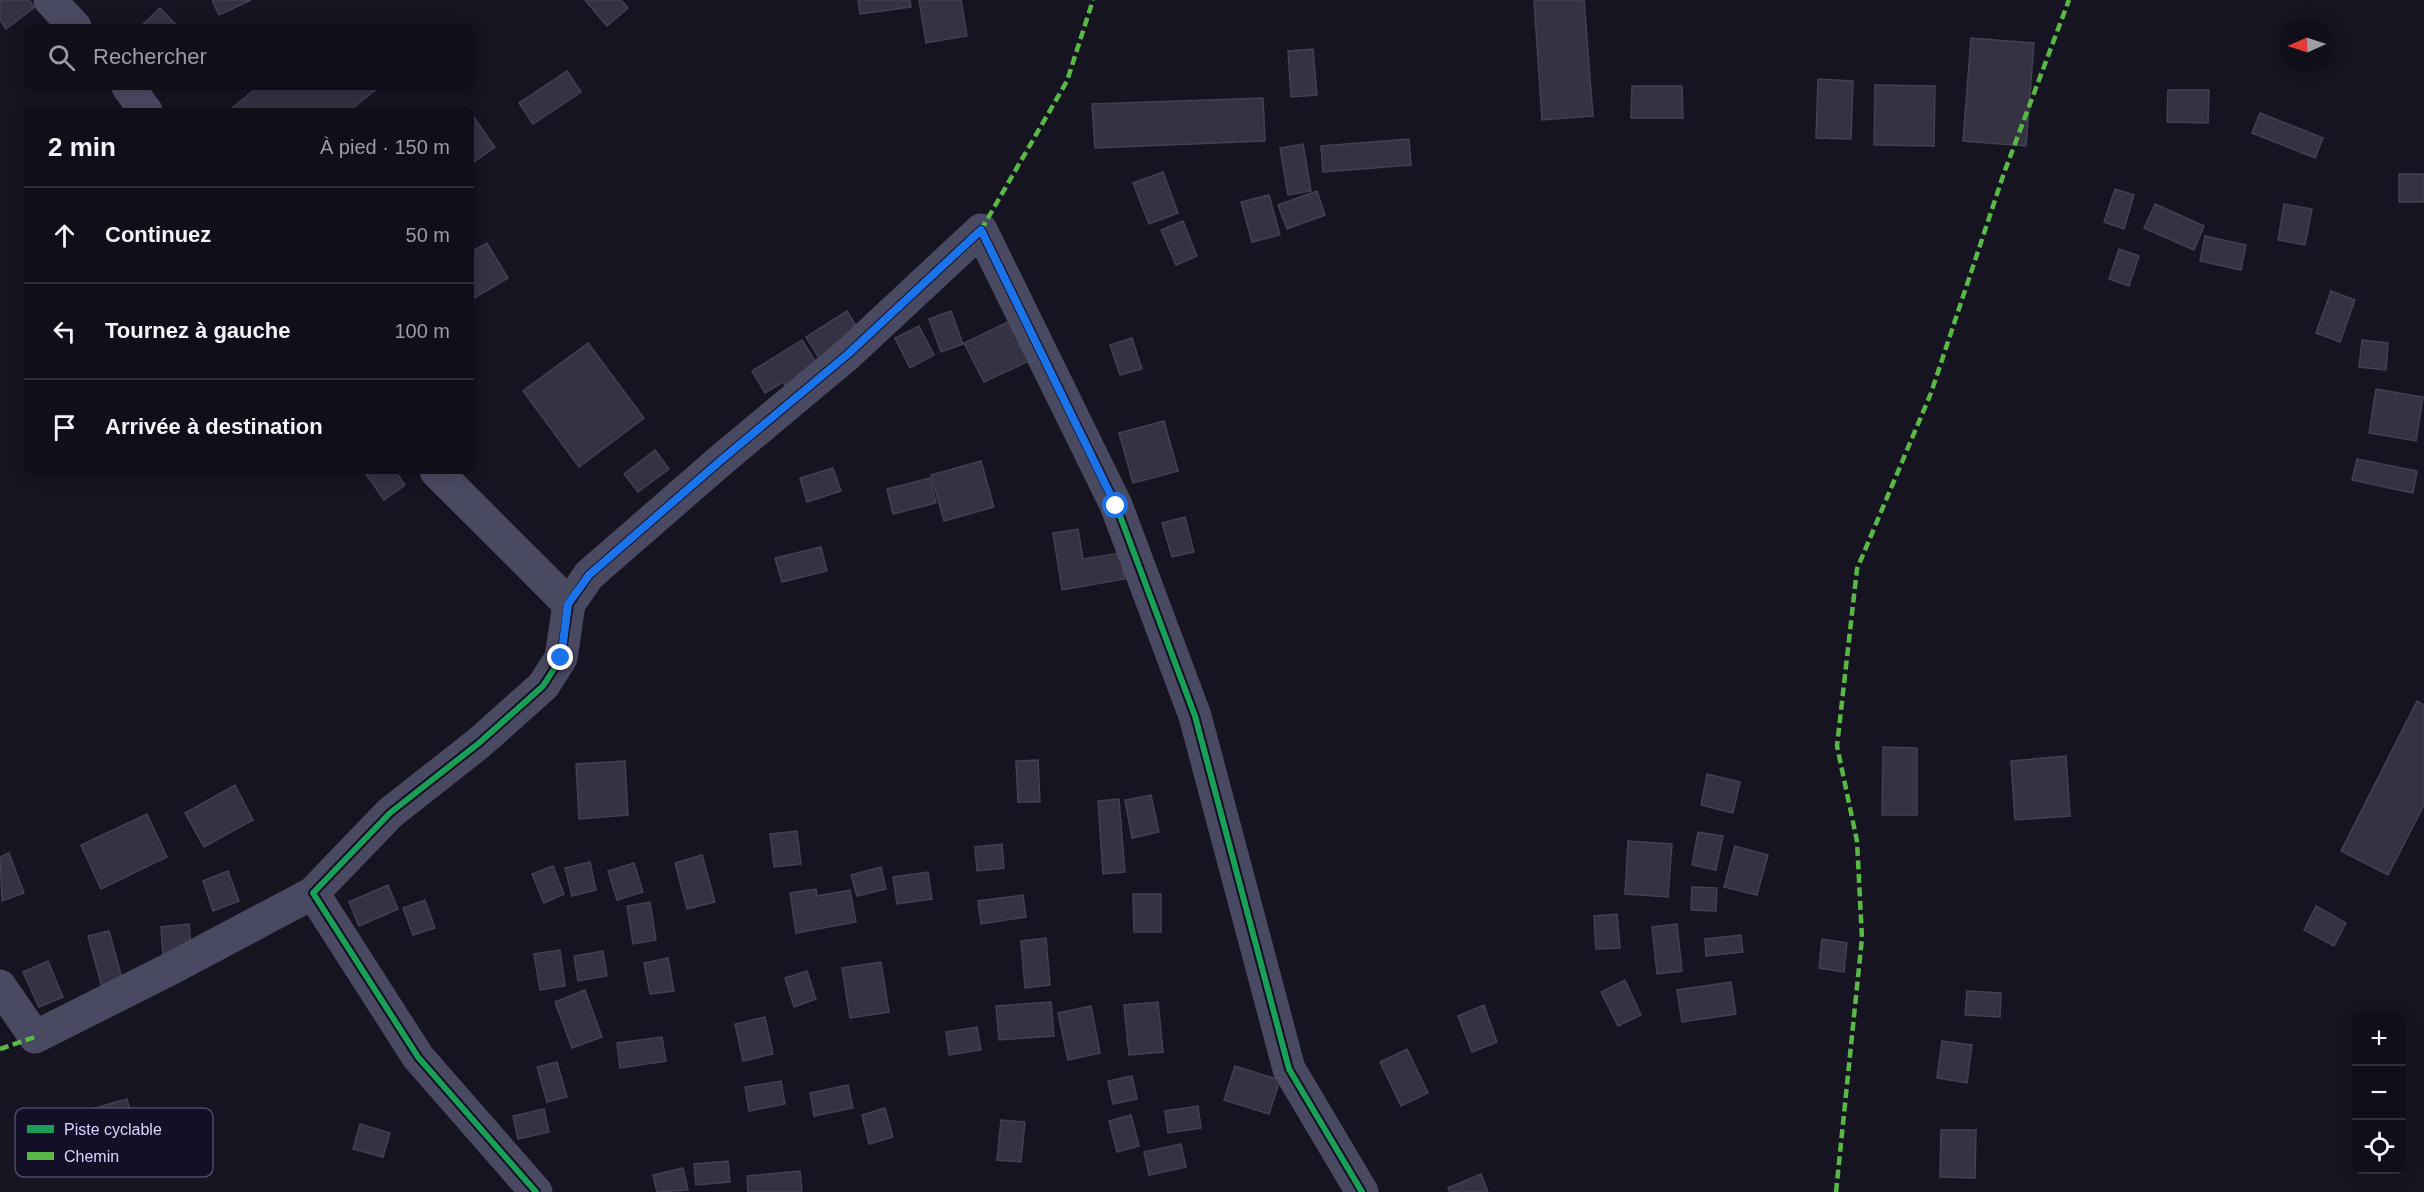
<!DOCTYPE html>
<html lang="fr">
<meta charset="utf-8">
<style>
:root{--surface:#100f19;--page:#191822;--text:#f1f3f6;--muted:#9c9ca2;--line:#302f38}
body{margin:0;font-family:Arial,sans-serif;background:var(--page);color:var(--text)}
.controls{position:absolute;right:18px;bottom:18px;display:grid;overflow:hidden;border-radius:9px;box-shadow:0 3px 15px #0003}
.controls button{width:54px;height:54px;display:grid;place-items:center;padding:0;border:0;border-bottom:2px solid var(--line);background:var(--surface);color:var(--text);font:30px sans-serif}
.compass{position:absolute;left:2280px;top:18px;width:54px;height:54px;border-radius:50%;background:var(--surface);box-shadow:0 3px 15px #0003;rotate:267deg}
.stop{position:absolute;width:18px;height:18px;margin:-14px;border:4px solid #1a73e8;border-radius:50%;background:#fff}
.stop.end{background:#1a73e8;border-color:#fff;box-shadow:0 2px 6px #0008}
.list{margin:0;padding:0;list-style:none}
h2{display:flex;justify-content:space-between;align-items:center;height:78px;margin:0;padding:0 24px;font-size:26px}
h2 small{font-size:20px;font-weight:400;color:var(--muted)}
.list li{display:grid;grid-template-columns:39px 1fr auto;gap:18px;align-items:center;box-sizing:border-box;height:96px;padding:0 24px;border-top:2px solid var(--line)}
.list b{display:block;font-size:22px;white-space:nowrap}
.list em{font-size:20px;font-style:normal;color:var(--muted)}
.icon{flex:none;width:33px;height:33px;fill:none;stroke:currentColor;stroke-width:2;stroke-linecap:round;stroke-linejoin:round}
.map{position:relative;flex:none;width:2424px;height:1192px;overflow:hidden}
.search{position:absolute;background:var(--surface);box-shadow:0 3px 15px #0003;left:24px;top:24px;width:450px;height:66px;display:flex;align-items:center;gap:15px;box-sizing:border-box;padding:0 21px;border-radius:9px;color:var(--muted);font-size:22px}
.panel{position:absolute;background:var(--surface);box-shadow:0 3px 15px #0003;left:24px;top:108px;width:450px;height:366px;border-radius:9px}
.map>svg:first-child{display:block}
.building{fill:#343243;stroke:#433f54;stroke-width:1.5}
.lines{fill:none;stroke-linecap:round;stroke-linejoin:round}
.minor{stroke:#4a4962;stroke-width:33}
.quiet{stroke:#58b947;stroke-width:4.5;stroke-dasharray:9 4.5;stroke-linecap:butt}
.cycleway-casing{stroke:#130f26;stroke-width:10}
.cycleway{stroke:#1a9f57;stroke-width:6}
.route{stroke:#1a73e8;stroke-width:8}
.key{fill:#130f26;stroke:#4e4a67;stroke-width:1.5}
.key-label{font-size:16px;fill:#d9d4ff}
</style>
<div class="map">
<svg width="2424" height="1192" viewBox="0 0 2424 1192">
<rect width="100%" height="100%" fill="#161421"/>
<g class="building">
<polygon points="0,0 29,0 35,7 6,29 0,20"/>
<polygon points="212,0 251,0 219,15"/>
<polygon points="585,0 621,0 628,8 607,26"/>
<polygon points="858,0 910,0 911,7 860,14"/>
<polygon points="919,0 961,0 967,36 926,43"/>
<polygon points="1534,0 1584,0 1593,116 1542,120"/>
<polygon points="160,8 178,27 140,27"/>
<polygon points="1971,38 2034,43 2026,146 1963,141"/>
<polygon points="1313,49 1317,95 1291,97 1288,51"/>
<polygon points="567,71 581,92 533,124 519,103"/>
<polygon points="1818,79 1853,81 1851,139 1816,138"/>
<polygon points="1875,85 1935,86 1934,146 1874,145"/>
<polygon points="1632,86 1682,86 1683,118 1631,118"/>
<polygon points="258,87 379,87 349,111 228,111"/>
<polygon points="2168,90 2209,90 2208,123 2167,122"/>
<polygon points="1263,98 1265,141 1095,148 1092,104"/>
<polygon points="2260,113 2323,138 2315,158 2252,133"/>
<polygon points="472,115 495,147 471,164 471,116"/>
<polygon points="1409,139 1411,165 1323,172 1321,146"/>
<polygon points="1303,144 1311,191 1288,195 1280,148"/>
<polygon points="1163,172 1178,213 1149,224 1133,183"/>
<rect x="2399" y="174" width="25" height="28"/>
<polygon points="2115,189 2134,195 2124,229 2104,222"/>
<polygon points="1317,191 1325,215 1287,229 1278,205"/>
<polygon points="1269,195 1280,235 1252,242 1241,202"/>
<polygon points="2155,204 2204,226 2194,250 2144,228"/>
<polygon points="2284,204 2312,209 2305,245 2278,240"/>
<polygon points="1183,221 1197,256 1176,265 1161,230"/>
<polygon points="2205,236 2246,245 2241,270 2200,261"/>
<polygon points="487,243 508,278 471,300 471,252"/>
<polygon points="2119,249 2139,256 2129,286 2109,279"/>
<polygon points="2331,291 2355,300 2340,342 2316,333"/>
<polygon points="847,311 861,334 820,360 806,337"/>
<polygon points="951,311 963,344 941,352 929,319"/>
<polygon points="1012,320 1031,360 984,382 964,343"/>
<polygon points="919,326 934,355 910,368 895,338"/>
<polygon points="1132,338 1142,369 1120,375 1110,345"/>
<polygon points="802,340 828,381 796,402 783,382 765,393 752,371"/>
<polygon points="2362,340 2388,343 2386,370 2359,367"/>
<polygon points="588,343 644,418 579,467 523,391"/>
<polygon points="2376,389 2423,397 2416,441 2369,433"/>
<polygon points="1164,421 1178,471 1133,483 1119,433"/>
<polygon points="655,450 669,469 638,492 624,474"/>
<polygon points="2357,459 2417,471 2413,493 2352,480"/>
<polygon points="981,461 994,507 944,521 931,475"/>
<polygon points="833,468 841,491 807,502 800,478"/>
<polygon points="364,471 395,471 405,485 384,500"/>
<polygon points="930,478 936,503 893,514 887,489"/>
<polygon points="1185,517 1194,552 1172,557 1162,523"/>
<polygon points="1078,529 1083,559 1120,553 1125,579 1062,590 1053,533"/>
<polygon points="821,547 827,571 782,582 775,558"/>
<polygon points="2417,701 2424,705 2424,805 2388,875 2341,851"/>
<polygon points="1883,747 1917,748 1917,815 1882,815"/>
<polygon points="2066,756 2070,816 2015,820 2011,761"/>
<polygon points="1038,760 1040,802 1018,802 1016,761"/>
<polygon points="625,761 628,815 579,819 576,764"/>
<polygon points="1707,774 1740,782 1733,813 1701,805"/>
<polygon points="235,785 253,820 204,847 185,813"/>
<polygon points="1151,795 1159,832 1132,838 1125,800"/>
<polygon points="1119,799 1125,872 1103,874 1098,801"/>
<polygon points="147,814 167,857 101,889 81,845"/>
<polygon points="797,831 801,864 774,867 770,834"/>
<polygon points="1698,832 1723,836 1716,870 1692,865"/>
<polygon points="1628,841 1672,844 1668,897 1625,894"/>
<polygon points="1002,844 1004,868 977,871 975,847"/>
<polygon points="1735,846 1768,855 1757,895 1724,887"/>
<polygon points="9,853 24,893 2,901 0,857"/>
<polygon points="702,855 715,902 687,909 675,863"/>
<polygon points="590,862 596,890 572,896 565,868"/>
<polygon points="634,863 643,892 617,900 608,871"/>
<polygon points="553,866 564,894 544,903 532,874"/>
<polygon points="881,867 886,889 857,896 851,875"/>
<polygon points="228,871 239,901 213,911 203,881"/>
<polygon points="928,872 932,899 897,904 893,877"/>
<polygon points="388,885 398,909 359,926 349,902"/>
<polygon points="1692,887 1717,888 1716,911 1691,910"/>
<polygon points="816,889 817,896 850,890 856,922 796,933 790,893"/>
<polygon points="1133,894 1161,894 1161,932 1134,932"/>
<polygon points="1023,895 1026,917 981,924 978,901"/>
<polygon points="425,900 435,928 413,935 403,908"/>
<polygon points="650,902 656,940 633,944 627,906"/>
<polygon points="2316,906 2346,923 2334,946 2304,930"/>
<polygon points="1617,914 1620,948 1596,949 1594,916"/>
<polygon points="189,924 193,969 164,971 161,927"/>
<polygon points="1677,924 1682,971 1657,974 1652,927"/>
<polygon points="109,931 126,993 105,998 88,936"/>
<polygon points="1741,935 1743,952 1706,956 1705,939"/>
<polygon points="1046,938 1050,985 1025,988 1021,941"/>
<polygon points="1822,939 1847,943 1844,972 1819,968"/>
<polygon points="560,950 565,986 540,990 534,954"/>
<polygon points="603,951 607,976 578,981 574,956"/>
<polygon points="668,958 674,991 650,994 644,963"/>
<polygon points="48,961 63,997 39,1007 23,972"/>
<polygon points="881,962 889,1012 850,1018 842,968"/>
<polygon points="807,971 816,999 794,1007 785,978"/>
<polygon points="1625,980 1641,1015 1618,1026 1601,992"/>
<polygon points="1731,982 1736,1014 1682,1022 1677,990"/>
<polygon points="585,990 602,1037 572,1048 555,1002"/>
<polygon points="1967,991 2001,993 2000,1017 1965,1015"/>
<polygon points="1051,1002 1054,1036 999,1040 996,1006"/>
<polygon points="1158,1002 1163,1052 1129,1055 1124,1005"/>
<polygon points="1484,1005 1497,1042 1472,1052 1458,1016"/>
<polygon points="1091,1006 1100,1053 1068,1060 1058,1013"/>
<polygon points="765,1017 773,1054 743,1061 735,1024"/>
<polygon points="977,1027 981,1050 949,1055 946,1032"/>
<polygon points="662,1037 666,1061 620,1068 617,1043"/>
<polygon points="1942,1041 1972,1045 1967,1083 1937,1078"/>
<polygon points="1407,1049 1428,1093 1401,1106 1380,1062"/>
<polygon points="557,1062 567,1097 547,1102 537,1067"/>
<polygon points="1235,1066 1280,1080 1269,1114 1224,1100"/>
<polygon points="1132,1076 1137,1099 1113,1104 1108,1081"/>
<polygon points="781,1081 785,1104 749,1111 745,1087"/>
<polygon points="848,1085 853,1108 814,1116 810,1093"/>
<polygon points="127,1099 137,1135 91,1147 81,1112"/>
<polygon points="1198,1106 1201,1128 1168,1133 1165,1111"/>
<polygon points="885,1108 893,1137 869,1144 862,1115"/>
<polygon points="544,1109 549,1132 518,1139 513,1116"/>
<polygon points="1131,1115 1139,1146 1117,1152 1109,1121"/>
<polygon points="1001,1120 1025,1122 1021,1162 997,1160"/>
<polygon points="360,1124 390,1133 383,1157 353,1149"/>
<polygon points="1941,1130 1976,1130 1975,1178 1940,1177"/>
<polygon points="1181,1144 1186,1167 1149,1175 1144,1152"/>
<polygon points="728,1161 730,1182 696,1185 694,1164"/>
<polygon points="683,1168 688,1190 657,1192 653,1175"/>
<polygon points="800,1171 802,1192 748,1192 747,1176"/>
<polygon points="1481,1174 1488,1192 1450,1192 1448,1188"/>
</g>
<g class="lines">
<g class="minor">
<polyline points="50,0 75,27"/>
<polyline points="128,87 146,111"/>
<polyline points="436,471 569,604"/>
<polyline points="0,986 35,1037 170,969 313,893"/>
<polyline points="536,1192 418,1057 313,893 390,813 479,743 543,686 561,658 569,604 589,575 720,461 848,354 981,230 1116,505 1195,716 1289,1069 1362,1192"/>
</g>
<g class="quiet">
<polyline points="981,230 1067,81 1093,0"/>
<polyline points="0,1049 35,1037"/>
<polyline points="1836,1192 1862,938 1857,841 1837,746 1857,569 1931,393 2004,173 2069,0"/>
</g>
<defs>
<polyline id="cycleway" points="536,1192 418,1057 313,893 390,813 479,743 543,686 561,658 569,604 589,575 720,461 848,354 981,230 1116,505 1195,716 1289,1069 1362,1192"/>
</defs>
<use href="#cycleway" class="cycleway-casing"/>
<use href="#cycleway" class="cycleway"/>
</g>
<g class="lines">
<polyline class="route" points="561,658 568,604 589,575 720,461 848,354 981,230 1116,506"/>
</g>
<rect x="15" y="1108" width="198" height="69" rx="9" class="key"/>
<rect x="27" y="1125" width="27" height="8" fill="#1a9f57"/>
<rect x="27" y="1152" width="27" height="8" fill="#58b947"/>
<g class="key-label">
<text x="64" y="1135">Piste cyclable</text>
<text x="64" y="1162">Chemin</text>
</g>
</svg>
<div class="controls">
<button>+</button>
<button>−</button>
<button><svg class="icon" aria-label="locate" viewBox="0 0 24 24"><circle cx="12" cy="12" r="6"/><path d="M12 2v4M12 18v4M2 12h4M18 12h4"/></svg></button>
</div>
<svg class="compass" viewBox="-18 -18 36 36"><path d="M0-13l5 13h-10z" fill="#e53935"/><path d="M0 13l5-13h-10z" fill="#9c9ca2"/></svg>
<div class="stop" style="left:1116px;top:506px"></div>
<div class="stop end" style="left:561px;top:658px"></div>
<div class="search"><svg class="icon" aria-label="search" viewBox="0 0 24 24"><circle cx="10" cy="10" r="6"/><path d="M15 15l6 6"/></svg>Rechercher</div>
<section class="panel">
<h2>2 min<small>À pied · 150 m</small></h2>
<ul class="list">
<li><svg class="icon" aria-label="ahead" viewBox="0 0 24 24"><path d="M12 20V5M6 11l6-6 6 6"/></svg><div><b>Continuez</b></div><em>50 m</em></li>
<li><svg class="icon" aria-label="left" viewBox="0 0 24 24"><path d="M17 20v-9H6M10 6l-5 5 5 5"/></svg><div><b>Tournez à gauche</b></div><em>100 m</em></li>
<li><svg class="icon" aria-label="arrive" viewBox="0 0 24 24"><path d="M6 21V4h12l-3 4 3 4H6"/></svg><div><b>Arrivée à destination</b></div></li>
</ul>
</section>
</div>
